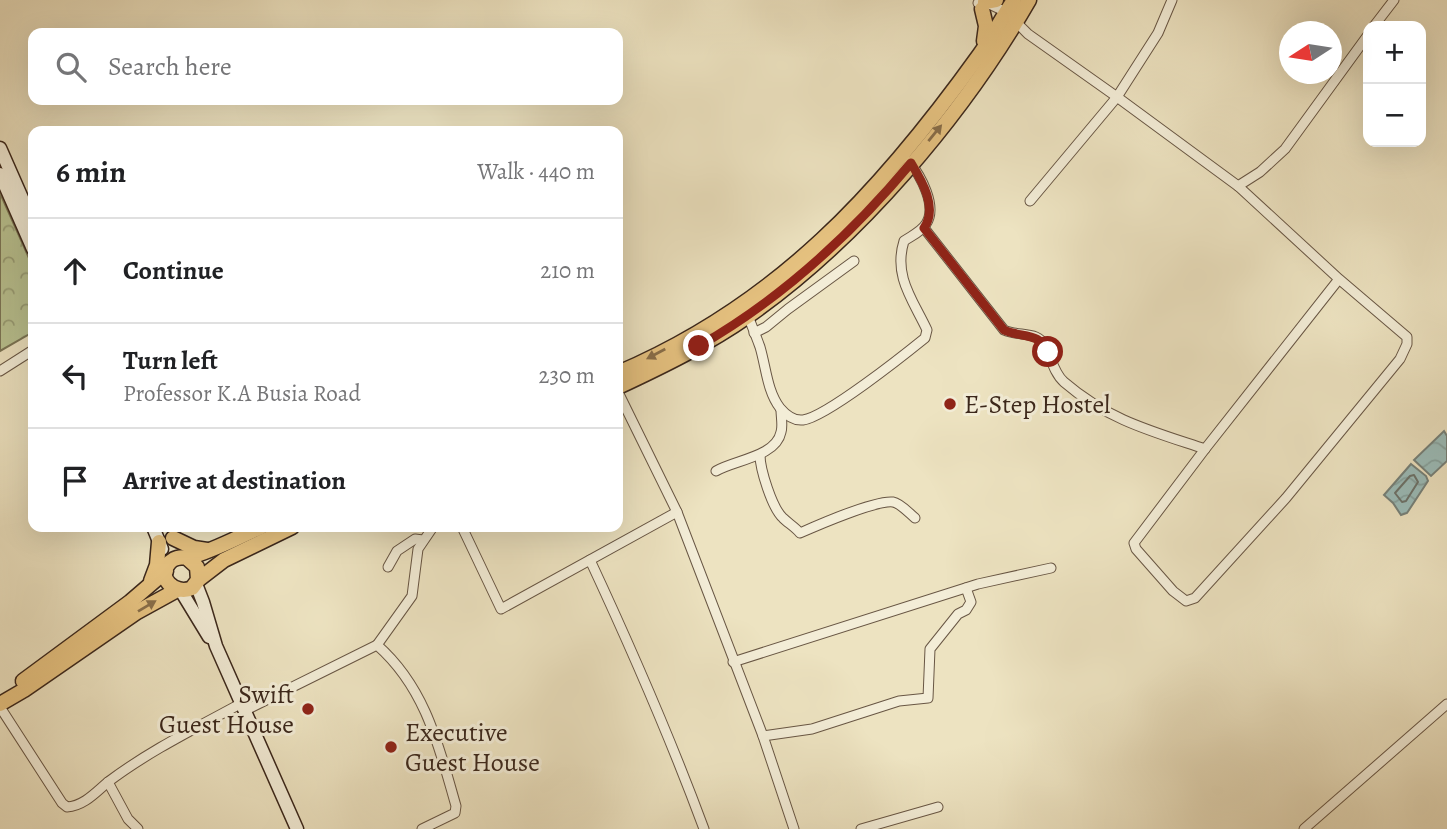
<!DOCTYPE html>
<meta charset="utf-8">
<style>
:root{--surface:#fff;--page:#f6f6f6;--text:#202124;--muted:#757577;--line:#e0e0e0}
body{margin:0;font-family:Alegreya,serif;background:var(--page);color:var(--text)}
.controls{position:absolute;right:21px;top:21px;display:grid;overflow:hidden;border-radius:14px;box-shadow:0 7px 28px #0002}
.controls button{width:63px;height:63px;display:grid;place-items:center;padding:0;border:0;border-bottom:2px solid var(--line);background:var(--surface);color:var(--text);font:35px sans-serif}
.compass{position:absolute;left:1279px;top:21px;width:63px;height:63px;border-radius:50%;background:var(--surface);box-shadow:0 7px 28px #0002;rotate:258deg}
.stop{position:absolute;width:21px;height:21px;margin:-16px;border:5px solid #8f2418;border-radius:50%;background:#fff}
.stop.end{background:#8f2418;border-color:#fff;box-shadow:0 2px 7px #0008}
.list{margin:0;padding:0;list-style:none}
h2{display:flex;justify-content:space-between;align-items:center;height:91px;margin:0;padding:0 28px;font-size:30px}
h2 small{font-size:23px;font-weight:400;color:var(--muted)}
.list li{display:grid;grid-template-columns:46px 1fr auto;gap:21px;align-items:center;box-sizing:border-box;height:105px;padding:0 28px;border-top:2px solid var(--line)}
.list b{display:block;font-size:26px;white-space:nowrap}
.list p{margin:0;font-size:23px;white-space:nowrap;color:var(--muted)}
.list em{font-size:23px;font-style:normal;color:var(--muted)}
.icon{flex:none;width:38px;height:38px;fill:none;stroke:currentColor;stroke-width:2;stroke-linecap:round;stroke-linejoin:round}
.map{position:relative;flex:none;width:1447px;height:829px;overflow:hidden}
.search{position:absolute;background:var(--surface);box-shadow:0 7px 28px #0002;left:28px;top:28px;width:595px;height:77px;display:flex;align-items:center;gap:18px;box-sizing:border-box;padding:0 24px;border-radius:14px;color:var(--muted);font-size:26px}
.panel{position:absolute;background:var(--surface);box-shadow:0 7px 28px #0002;left:28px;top:126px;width:595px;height:406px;border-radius:14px}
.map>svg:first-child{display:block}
.forest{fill:url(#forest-crowns);stroke:#7a7556;stroke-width:2}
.water{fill:url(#water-waves);stroke:#75817a;stroke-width:2}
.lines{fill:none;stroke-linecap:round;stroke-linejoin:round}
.shore{stroke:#6b726a;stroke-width:2}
.street-casing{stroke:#685644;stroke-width:11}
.secondary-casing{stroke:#3b271b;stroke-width:15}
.primary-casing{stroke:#3b271b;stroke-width:17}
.street{stroke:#f3edd7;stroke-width:9}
.secondary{stroke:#f3edd7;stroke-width:12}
.primary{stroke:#e6c280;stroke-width:14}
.oneway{fill:#886d48}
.route{stroke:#8f2418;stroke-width:9}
.poi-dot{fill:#8f2418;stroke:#f3edd7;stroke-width:2.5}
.labels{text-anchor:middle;stroke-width:6;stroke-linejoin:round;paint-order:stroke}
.poi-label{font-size:26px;fill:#3b271b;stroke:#f3edd7;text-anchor:start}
</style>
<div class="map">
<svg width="1447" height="829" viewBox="0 0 1447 829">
<defs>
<pattern id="forest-crowns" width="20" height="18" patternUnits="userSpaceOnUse" patternTransform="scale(1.75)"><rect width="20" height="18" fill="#b9c392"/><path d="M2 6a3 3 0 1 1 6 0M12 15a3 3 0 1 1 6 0" fill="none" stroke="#989e76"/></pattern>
<pattern id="water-waves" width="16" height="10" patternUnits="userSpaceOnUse" patternTransform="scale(1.75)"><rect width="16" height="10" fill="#9bbdba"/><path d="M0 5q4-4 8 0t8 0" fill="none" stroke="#86a29f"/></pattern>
</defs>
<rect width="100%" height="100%" fill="#ede3c1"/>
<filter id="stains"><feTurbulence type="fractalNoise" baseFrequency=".00286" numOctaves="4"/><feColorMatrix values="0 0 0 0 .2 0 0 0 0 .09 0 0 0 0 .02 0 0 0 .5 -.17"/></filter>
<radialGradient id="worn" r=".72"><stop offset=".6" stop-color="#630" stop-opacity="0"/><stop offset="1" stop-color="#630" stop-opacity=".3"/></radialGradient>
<polygon class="forest" points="0,193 33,267 33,332 0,351"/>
<g class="water">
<polygon points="1444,431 1447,436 1447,461 1431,476 1414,460"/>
<polygon points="1411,464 1426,476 1428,481 1407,513 1401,515 1393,503 1384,495"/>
</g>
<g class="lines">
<polygon class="shore" points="1414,475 1418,482 1406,501 1402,502 1395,493 1410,476"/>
<defs>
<g id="street">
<polyline points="978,3 985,2 1006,12 1028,34 1117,97 1158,33 1172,0"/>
<polyline points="1374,26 1394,0"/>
<polyline points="1238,186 1339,279 1407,337 1407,344 1400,359 1286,498 1195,598 1186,601 1173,591 1136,549 1134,543 1205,449 1339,279"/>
<polyline points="1030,201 1117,97 1238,186 1260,172 1285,149 1368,35"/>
<path d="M924 228 1004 330C1015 335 1026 333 1036 337 1051 343 1049 369 1064 382 1108 420 1151 431 1205 449"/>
<path d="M748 316C752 326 756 336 760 347 766 367 767 391 780 408 786 415 794 421 803 420 826 417 904 355 925 338L927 330C913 300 893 276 904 241 911 236 921 232 926 224 938 206 920 175 909 161"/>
<polyline points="754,333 766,327 788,309 854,261"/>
<polyline points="0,371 33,350"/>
<polyline points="618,392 677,512 763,736 794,829"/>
<path d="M760 455C760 469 772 508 783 518 788 523 795 527 800 533 818 525 876 500 893 502 900 503 909 513 915 518"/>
<path d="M716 471C734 460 776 457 781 432 783 426 781 417 781 410"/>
<polyline points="462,527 501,609 677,512"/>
<path d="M590 560C631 648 670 737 704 829"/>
<polyline points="388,567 397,551 415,539 423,540"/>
<polyline points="377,645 412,596 418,549 433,527"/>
<polyline points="733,662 978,584 1051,568"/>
<path d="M0 707 62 803 67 807C84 806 96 792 108 782 149 751 196 728 240 704"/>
<path d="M244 711 377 645C426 688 439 747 456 806L455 813 422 829"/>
<polyline points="763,736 812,729 899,701 928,698 930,649 958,614 966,610 971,602 966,588"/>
<polyline points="108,782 128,819 138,829"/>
<polyline points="861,829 938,807"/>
<polyline points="1304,829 1447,704"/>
</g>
<g id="secondary">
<polyline points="0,148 33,223"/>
<polyline points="0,174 33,249"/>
<polyline points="153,527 162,549"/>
<polyline points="196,584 203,602 216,646 297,829"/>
<polyline points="181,591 209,637"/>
</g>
<g id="primary">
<polyline points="985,2 996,0"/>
<polyline points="982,9 986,26 984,41"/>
<path d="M618 373C778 305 881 192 980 54 992 37 1002 18 1014 0"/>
<path d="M618 387C663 366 708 344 748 316 858 239 962 116 1029 0"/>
<polyline points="173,538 194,548 207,550"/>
<path d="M187 558 197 567 198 580 192 588C175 596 155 577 170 562 176 556 183 558 190 557 215 550 238 537 261 527"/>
<polyline points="198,580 224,560 292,527"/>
<polyline points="151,581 157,565 159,542"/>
<polyline points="23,681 130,602 166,571"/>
<polyline points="0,704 24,690 137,612 177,590"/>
</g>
</defs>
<use href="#street" class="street-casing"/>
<use href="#secondary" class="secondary-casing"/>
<use href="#primary" class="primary-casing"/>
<use href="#street" class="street"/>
<use href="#secondary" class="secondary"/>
<use href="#primary" class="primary"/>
</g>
<defs><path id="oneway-solid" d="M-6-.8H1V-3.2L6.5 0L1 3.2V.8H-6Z" transform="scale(1.75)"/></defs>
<g class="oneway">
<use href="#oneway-solid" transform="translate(935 133) rotate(-51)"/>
<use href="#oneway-solid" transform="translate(656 354) rotate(152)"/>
<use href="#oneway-solid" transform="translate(147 606) rotate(-31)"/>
</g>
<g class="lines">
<path class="route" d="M699 346C781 299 850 236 911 163 922 181 938 208 924 228L1004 330C1021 338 1040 332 1048 352"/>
</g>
<g class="poi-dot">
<circle cx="950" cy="404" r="7"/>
<circle cx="308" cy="709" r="7"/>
<circle cx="391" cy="747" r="7"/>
</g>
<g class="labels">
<g class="poi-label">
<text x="964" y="413">E-Step Hostel</text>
<text x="294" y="703" text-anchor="end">Swift<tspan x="294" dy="30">Guest House</tspan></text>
<text x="405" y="741">Executive<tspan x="405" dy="30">Guest House</tspan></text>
</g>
</g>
<rect width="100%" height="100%" filter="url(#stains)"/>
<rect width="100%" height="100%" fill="url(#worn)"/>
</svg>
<div class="controls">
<button>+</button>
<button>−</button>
</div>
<svg class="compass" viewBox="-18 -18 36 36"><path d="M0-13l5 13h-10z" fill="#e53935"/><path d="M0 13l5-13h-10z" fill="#757577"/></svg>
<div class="stop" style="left:1048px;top:352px"></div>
<div class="stop end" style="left:699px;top:346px"></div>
<div class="search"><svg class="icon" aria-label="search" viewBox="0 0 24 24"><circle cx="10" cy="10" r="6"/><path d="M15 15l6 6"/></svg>Search here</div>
<section class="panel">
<h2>6 min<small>Walk · 440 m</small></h2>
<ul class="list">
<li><svg class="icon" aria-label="ahead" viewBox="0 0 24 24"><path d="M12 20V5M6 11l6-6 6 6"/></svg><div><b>Continue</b></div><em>210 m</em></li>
<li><svg class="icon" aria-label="left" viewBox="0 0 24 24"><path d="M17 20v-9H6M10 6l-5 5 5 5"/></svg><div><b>Turn left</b><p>Professor K.A Busia Road</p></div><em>230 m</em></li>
<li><svg class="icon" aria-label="arrive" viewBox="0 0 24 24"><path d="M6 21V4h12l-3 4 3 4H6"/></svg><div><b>Arrive at destination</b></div></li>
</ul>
</section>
</div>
